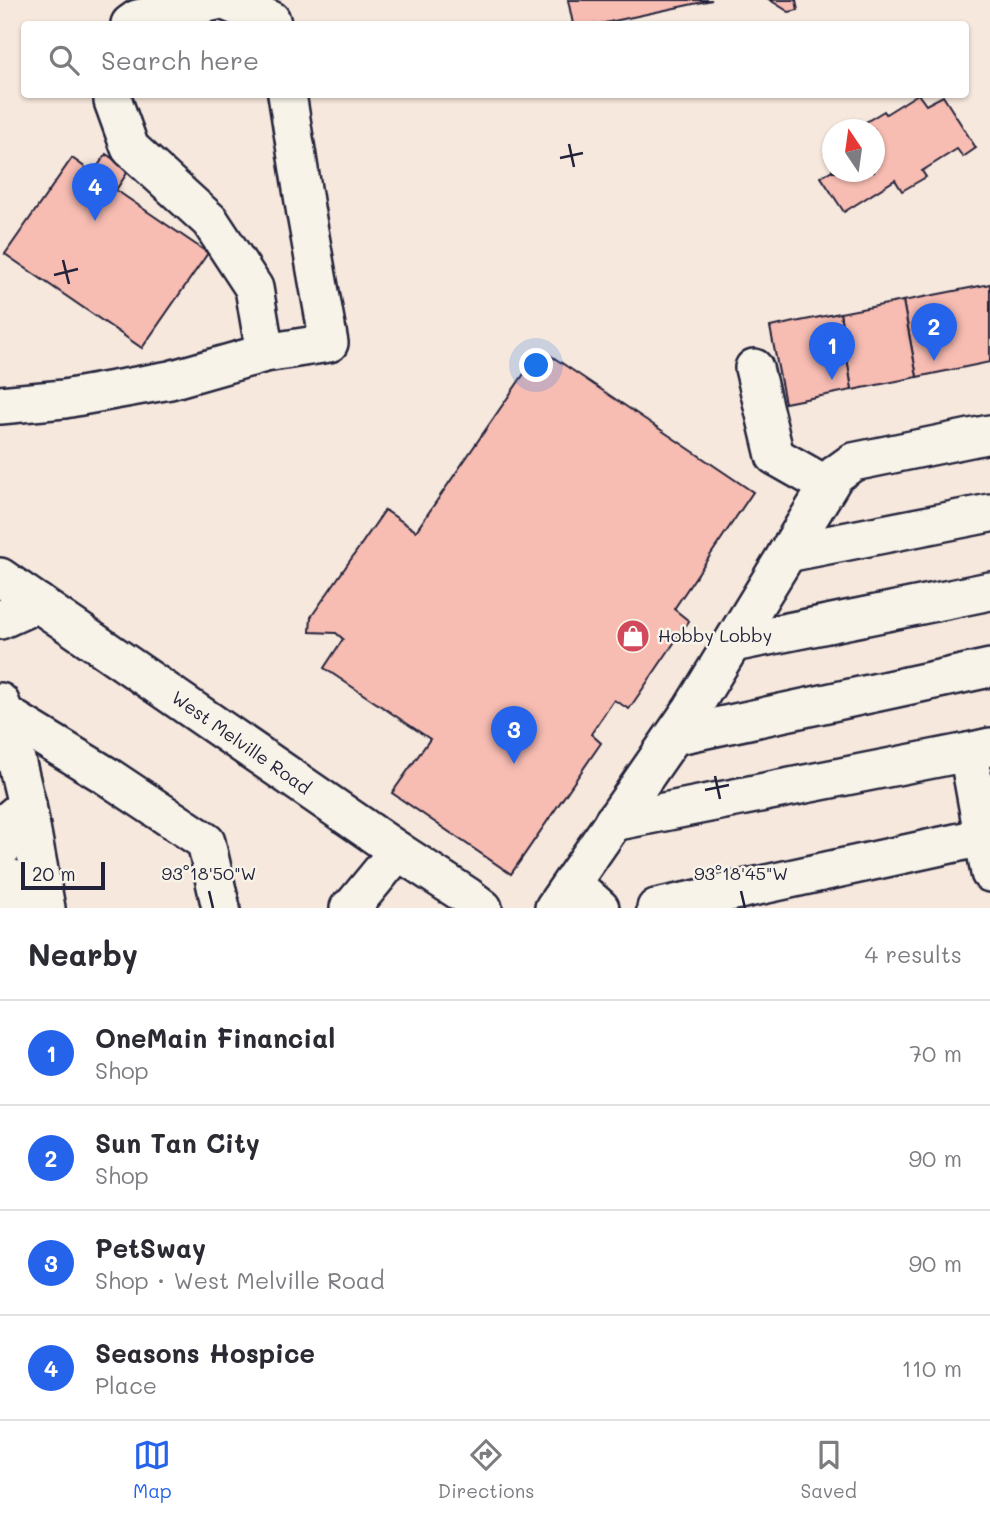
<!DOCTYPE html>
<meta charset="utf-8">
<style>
:root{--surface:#fff;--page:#f2f2f3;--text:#2b2b33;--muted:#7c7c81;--line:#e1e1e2;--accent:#2563eb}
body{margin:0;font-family:Mali,sans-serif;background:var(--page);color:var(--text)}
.compass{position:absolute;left:822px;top:119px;width:63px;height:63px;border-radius:50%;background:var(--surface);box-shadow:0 2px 5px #0004;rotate:347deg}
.scale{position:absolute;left:21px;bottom:18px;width:84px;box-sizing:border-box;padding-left:7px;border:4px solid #22223b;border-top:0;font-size:19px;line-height:24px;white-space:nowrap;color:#22223b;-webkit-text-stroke:5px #f7f3e8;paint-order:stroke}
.you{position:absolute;left:537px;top:366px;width:24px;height:24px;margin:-18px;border:5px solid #fff;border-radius:50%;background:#1a73e8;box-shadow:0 0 0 10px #1a73e833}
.badge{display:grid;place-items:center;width:46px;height:46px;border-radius:50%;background:var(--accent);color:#fff;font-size:23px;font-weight:700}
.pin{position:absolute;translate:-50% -58px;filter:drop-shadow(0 2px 4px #0008)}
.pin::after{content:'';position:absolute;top:37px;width:24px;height:21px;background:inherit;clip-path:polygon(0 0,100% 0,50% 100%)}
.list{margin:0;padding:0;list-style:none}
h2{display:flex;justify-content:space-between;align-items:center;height:91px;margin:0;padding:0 28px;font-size:30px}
h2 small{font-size:23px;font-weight:400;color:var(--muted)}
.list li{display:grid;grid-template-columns:46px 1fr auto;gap:21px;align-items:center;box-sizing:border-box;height:105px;padding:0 28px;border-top:2px solid var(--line)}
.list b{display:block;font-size:26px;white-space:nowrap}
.list p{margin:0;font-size:23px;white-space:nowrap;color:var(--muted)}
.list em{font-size:23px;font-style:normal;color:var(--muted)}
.icon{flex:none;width:38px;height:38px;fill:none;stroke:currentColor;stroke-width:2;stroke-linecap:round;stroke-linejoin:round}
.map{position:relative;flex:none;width:990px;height:908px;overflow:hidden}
.search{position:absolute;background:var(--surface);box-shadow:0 2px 5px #0004;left:21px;right:21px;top:21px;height:77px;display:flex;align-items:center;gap:18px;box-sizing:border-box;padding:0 24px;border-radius:7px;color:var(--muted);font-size:26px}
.sheet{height:511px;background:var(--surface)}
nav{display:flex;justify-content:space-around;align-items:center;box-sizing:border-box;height:98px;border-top:2px solid var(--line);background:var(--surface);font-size:19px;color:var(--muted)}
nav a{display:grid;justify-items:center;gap:4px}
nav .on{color:var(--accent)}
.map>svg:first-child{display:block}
.building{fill:#f7bcb2;stroke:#22223b;stroke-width:2}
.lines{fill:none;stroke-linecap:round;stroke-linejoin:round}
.minor-casing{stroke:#22223b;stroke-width:42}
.minor{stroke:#f7f3e8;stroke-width:37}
.ticks{fill:none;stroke:#22223b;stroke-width:2.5}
.labels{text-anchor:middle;stroke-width:5;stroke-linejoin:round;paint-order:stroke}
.poi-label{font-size:18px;fill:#22223b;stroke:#f7f3e8;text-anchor:start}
.street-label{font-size:18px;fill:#22223b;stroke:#f7f3e8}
.ticks-label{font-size:18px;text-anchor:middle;fill:#22223b;stroke:#f7f3e8;stroke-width:5;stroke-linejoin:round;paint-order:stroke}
</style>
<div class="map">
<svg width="990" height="908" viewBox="0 0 990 908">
<rect width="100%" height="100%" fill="#f7e8dd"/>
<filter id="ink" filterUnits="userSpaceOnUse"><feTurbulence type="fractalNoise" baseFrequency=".0143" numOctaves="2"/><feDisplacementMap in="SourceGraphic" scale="14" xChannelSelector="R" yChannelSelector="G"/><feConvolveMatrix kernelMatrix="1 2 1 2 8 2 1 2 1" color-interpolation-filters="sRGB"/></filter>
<g filter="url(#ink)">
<g class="building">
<polygon points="568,0 712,0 600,24 573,24"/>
<polygon points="770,0 796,0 798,10 789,12"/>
<polygon points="918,94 926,105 943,96 976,148 963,157 957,149 922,171 926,177 902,191 895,180 844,212 821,177 832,170 832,172 874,172 874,130 864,130 861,125 884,111 886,114"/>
<polygon points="106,154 129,170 116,190 208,253 142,348 5,254 72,158 93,173"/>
<polygon points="990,284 990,362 917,377 903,301"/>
<polygon points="903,301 917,377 852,390 840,313"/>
<polygon points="840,313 852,390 785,403 770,327"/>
<polygon points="541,349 753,492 674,609 689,621 629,709 614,700 591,734 601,743 511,874 392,793 430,739 324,668 343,639 336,633 310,632 311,617 385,510 416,531"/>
</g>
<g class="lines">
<defs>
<g id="minor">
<polyline points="222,0 271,20 272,24"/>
<polyline points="130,24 137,19 221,0"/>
<polyline points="113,94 113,101 130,148 210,221 254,288 265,353"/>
<polyline points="754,368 775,456 828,486"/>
<polyline points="0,405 64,399 170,380 265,353 329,343 306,214 287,94"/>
<polyline points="787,553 990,513"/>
<polyline points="0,577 398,851 467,896 483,908"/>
<polyline points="0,620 38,603"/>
<polyline points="733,643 990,591"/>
<polyline points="0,702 5,714 107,776 206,842 221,908"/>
<polyline points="5,714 27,805 46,908"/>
<polyline points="674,736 990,668"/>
<polyline points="990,747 968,752 990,873"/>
<polyline points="613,822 968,752"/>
<polyline points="4,846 3,825 27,805"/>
<polyline points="10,878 16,903 26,908"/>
<polyline points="572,883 600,908"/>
<polyline points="349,908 352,907 398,851"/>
<polyline points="554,908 692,709 835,475 853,462 990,434"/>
<polyline points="656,908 983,837"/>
</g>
</defs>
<use href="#minor" class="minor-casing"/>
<use href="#minor" class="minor"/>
</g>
</g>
<path class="ticks" d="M569 144 574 167M560 158 583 153M63 260 69 284M54 275 78 269M715 776 720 799M705 790 729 785M209 891 213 908M741 891 745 908"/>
<defs>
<symbol id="shop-disc" viewBox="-11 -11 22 22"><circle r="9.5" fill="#d1495b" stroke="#f7f3e8"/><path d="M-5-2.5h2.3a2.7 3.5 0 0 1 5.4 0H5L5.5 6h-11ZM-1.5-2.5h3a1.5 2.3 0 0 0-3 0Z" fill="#fff"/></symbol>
</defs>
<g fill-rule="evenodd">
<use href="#shop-disc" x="614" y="617" width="38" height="38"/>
</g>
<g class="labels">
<g class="poi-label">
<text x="658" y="642">Hobby Lobby</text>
</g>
<g class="street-label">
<text transform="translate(241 743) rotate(35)" y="6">West Melville Road</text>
</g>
</g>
<g class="ticks-label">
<text x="209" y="880">93°18'50"W</text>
<text x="741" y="880">93°18'45"W</text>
</g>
</svg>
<svg class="compass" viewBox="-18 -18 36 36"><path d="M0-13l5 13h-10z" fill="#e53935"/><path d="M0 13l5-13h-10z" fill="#7c7c81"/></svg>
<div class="scale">20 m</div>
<div class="you"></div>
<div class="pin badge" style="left:832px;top:380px">1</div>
<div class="pin badge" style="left:934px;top:361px">2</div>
<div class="pin badge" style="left:514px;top:764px">3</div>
<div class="pin badge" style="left:95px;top:221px">4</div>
<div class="search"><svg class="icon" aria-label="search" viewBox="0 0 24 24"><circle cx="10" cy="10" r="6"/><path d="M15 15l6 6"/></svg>Search here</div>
</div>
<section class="sheet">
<h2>Nearby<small>4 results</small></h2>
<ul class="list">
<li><span class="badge">1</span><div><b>OneMain Financial</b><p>Shop</p></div><em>70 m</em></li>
<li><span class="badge">2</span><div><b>Sun Tan City</b><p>Shop</p></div><em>90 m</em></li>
<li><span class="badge">3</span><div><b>PetSway</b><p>Shop · West Melville Road</p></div><em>90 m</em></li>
<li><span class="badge">4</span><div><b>Seasons Hospice</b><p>Place</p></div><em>110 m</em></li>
</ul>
</section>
<nav>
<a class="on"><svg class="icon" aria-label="map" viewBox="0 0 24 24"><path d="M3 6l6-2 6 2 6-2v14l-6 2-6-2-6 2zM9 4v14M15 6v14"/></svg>Map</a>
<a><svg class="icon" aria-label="directions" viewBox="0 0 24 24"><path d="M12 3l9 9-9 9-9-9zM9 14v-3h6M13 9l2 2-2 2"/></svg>Directions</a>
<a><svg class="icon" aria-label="saved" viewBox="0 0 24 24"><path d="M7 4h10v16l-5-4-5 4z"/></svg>Saved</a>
</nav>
